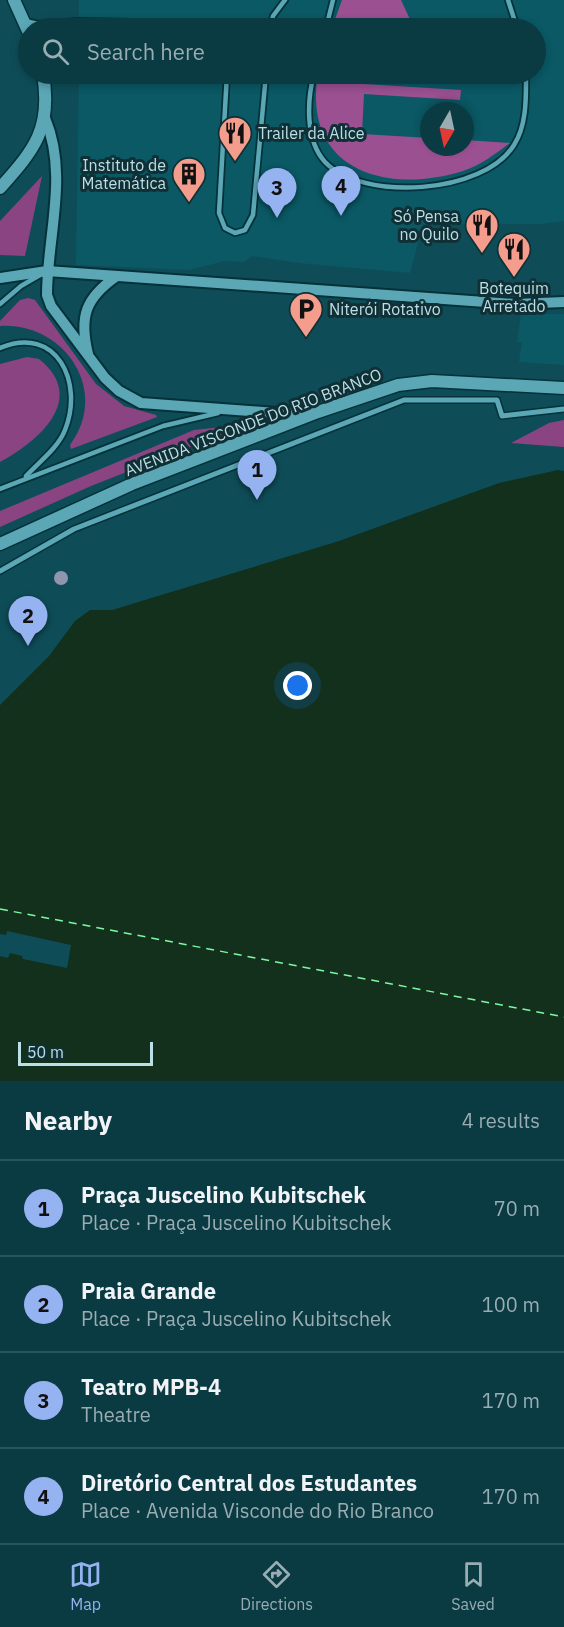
<!DOCTYPE html>
<meta charset="utf-8">
<style>
:root{--surface:#0a3a42;--page:#134149;--text:#f1f3f6;--muted:#99adb2;--line:#2a545b;--accent:#95b2f1}
body{margin:0;font-family:"IBM Plex Sans",sans-serif;background:var(--page);color:var(--text)}
.compass{position:absolute;left:420px;top:102px;width:54px;height:54px;border-radius:50%;background:var(--surface);box-shadow:0 3px 9px #0003;rotate:189deg}
.scale{position:absolute;left:18px;bottom:15px;width:135px;box-sizing:border-box;padding-left:6px;border:3px solid #bbdfe6;border-top:0;font-size:16px;line-height:21px;white-space:nowrap;color:#bbdfe6;-webkit-text-stroke:4px #103036;paint-order:stroke}
.you{position:absolute;left:298px;top:686px;width:21px;height:21px;margin:-15px;border:4px solid #fff;border-radius:50%;background:#1a73e8;box-shadow:0 0 0 9px #1a73e833}
.badge{display:grid;place-items:center;width:39px;height:39px;border-radius:50%;background:var(--accent);color:#111;font-size:20px;font-weight:700}
.pin{position:absolute;translate:-50% -50px;filter:drop-shadow(0 2px 3px #0008)}
.pin::after{content:'';position:absolute;top:32px;width:21px;height:18px;background:inherit;clip-path:polygon(0 0,100% 0,50% 100%)}
.list{margin:0;padding:0;list-style:none}
h2{display:flex;justify-content:space-between;align-items:center;height:78px;margin:0;padding:0 24px;font-size:26px}
h2 small{font-size:20px;font-weight:400;color:var(--muted)}
.list li{display:grid;grid-template-columns:39px 1fr auto;gap:18px;align-items:center;box-sizing:border-box;height:96px;padding:0 24px;border-top:2px solid var(--line)}
.list b{display:block;font-size:22px;white-space:nowrap}
.list p{margin:0;font-size:20px;white-space:nowrap;color:var(--muted)}
.list em{font-size:20px;font-style:normal;color:var(--muted)}
.icon{flex:none;width:33px;height:33px;fill:none;stroke:currentColor;stroke-width:2;stroke-linecap:round;stroke-linejoin:round}
.map{position:relative;flex:none;width:564px;height:1081px;overflow:hidden}
.search{position:absolute;background:var(--surface);box-shadow:0 3px 9px #0003;left:18px;right:18px;top:18px;height:66px;display:flex;align-items:center;gap:15px;box-sizing:border-box;padding:0 21px;border-radius:33px;color:var(--muted);font-size:22px}
.sheet{height:462px;background:var(--surface)}
nav{display:flex;justify-content:space-around;align-items:center;box-sizing:border-box;height:84px;border-top:2px solid var(--line);background:var(--surface);font-size:16px;color:var(--muted)}
nav a{display:grid;justify-items:center;gap:3px}
nav .on{color:var(--accent)}
.map>svg:first-child{display:block}
.built{fill:#0a5965;fill-rule:evenodd}
.green{fill:#8a4482}
.forest{fill:#9b5092}
.water{fill:#12301c}
.pier{fill:#0e4d58}
.lines{fill:none;stroke-linecap:round;stroke-linejoin:round}
.ferry{stroke:#7ef8a3;stroke-width:1.5;stroke-dasharray:8 6;stroke-linecap:butt}
.service-casing{stroke:#053138;stroke-width:8}
.pedestrian-casing{stroke:#053138;stroke-width:8}
.tertiary-casing{stroke:#053138;stroke-width:14}
.secondary-casing{stroke:#053138;stroke-width:15}
.service{stroke:#5ba7b6;stroke-width:4.5}
.pedestrian{stroke:#5ba7b6;stroke-width:5}
.tertiary{stroke:#5ba7b6;stroke-width:10}
.secondary{stroke:#5ba7b6;stroke-width:12}
.tree{fill:#9096ad}
.labels{text-anchor:middle;stroke-width:6;stroke-linejoin:round;paint-order:stroke}
.poi-label{font-size:16px;fill:#bbdfe6;stroke:#103036;text-anchor:start}
.street-label{font-size:16px;fill:#bbdfe6;stroke:#103036}
</style>
<div class="map">
<svg width="564" height="1081" viewBox="0 0 564 1081">
<rect width="100%" height="100%" fill="#0e4d58"/>
<g class="built">
<path d="M79 0H564V221L542 224H423L410 273 299 263 252 256 244 262 225 261 189 270 76 265 79 74H536V28H79ZM429 111H465V147H429Z"/>
<polygon points="521,314 564,314 564,365 519,362 522,342 517,342"/>
</g>
<g class="green">
<polygon points="42,176 25,256 0,255 0,221"/>
<path d="M28 298 35 300 96 384 124 406 156 415 157 417 71 449 70 445C111 391 64 322 0 326V321L20 300Z"/>
<path d="M27 357 39 359C89 399 37 442 0 462V364Z"/>
<polygon points="564,420 564,447 511,443 549,423"/>
<polygon points="231,426 233,430 91,486 0,527 0,511 194,430"/>
</g>
<g class="forest">
<polygon points="342,0 401,0 414,28 332,28"/>
<path d="M318 74H364V84L461 90 460 100 364 94 362 134 429 138V147H465V140L510 143C495 154 481 165 463 171 386 195 302 170 318 74Z"/>
</g>
<polygon class="water" points="558,470 564,471 564,1081 0,1081 0,705 49,656 75,621 90,610 112,610 339,541 499,483"/>
<polygon class="pier" points="7,931 71,945 67,968 23,959 22,956 10,953 8,958 0,956 0,934 6,935"/>
<g class="lines">
<polyline class="ferry" points="0,909 564,1017"/>
<defs>
<g id="service">
<polyline points="508,0 517,28"/>
<polyline points="25,21 38,24 79,21 183,23 192,28"/>
<polyline points="185,23 225,25 225,28"/>
<polyline points="270,28 273,16 285,0"/>
<polyline points="326,28 333,0"/>
<polyline points="227,74 219,213 225,228 235,233 245,230 253,215 266,74"/>
<path d="M314 74C307 100 305 140 325 162 363 202 484 194 514 145 527 125 526 97 526 74"/>
<polyline points="0,304 21,286 40,275"/>
<path d="M0 348C57 324 84 383 65 430 58 448 39 462 26 476"/>
<polyline points="0,489 163,426 218,413"/>
</g>
<polyline id="pedestrian" points="0,571 74,529 404,400 497,400 502,416 564,409"/>
<g id="tertiary">
<path d="M45 118C69 175 47 236 47 295L51 306 105 378 119 391 141 403 276 413 313 412"/>
<polyline points="0,278 47,271 515,304 564,302"/>
<path d="M88 354C79 317 85 298 117 276"/>
</g>
<g id="secondary">
<polyline points="14,0 28,31"/>
<path d="M0 188C35 149 52 128 43 74"/>
<polyline points="0,544 132,484 318,412 398,385 432,381 564,388"/>
</g>
</defs>
<use href="#service" class="service-casing"/>
<use href="#pedestrian" class="pedestrian-casing"/>
<use href="#tertiary" class="tertiary-casing"/>
<use href="#secondary" class="secondary-casing"/>
<use href="#service" class="service"/>
<use href="#pedestrian" class="pedestrian"/>
<use href="#tertiary" class="tertiary"/>
<use href="#secondary" class="secondary"/>
</g>
<circle class="tree" cx="61" cy="578" r="7"/>
<defs>
<symbol id="restaurant-pin" viewBox="-11 -11 22 30"><path d="M0 17L-7.5 6A9.5 9.5 0 1 1 7.5 6Z" fill="#f49d8c" stroke="#103036"/><path d="M-5-6h1v4h1v-4h1v4h1v-4h1v5L-1.5 .5V6h-2V.5L-5-1ZM5-6V6H3V1.5H1.5Q1.5-4 5-6Z" fill="#111"/></symbol>
<symbol id="building-pin" viewBox="-11 -11 22 30"><path d="M0 17L-7.5 6A9.5 9.5 0 1 1 7.5 6Z" fill="#f49d8c" stroke="#103036"/><path d="M-4-6H4V6H1V3H-1V6H-4ZM-2.5-4.3h1.7v1.8h-1.7ZM.8-4.3h1.7v1.8H.8ZM-2.5-1h1.7V.8h-1.7ZM.8-1h1.7V.8H.8Z" fill="#111"/></symbol>
<symbol id="parking-pin" viewBox="-11 -11 22 30"><path d="M0 17L-7.5 6A9.5 9.5 0 1 1 7.5 6Z" fill="#f49d8c" stroke="#103036"/><path d="M-3.5-5.5H1a3.5 3.5 0 0 1 0 7H-1V5.5H-3.5ZM-1-3.4V-.6H.8a1.4 1.4 0 0 0 0-2.8Z" fill="#111"/></symbol>
</defs>
<g fill-rule="evenodd">
<use href="#restaurant-pin" x="216" y="114" width="38" height="52"/>
<use href="#building-pin" x="170" y="155" width="38" height="52"/>
<use href="#restaurant-pin" x="463" y="206" width="38" height="52"/>
<use href="#restaurant-pin" x="495" y="230" width="38" height="52"/>
<use href="#parking-pin" x="287" y="290" width="38" height="52"/>
</g>
<g class="labels">
<g class="poi-label">
<text x="258" y="139">Trailer da Alice</text>
<text x="166" y="171" text-anchor="end">Instituto de<tspan x="166" dy="18">Matemática</tspan></text>
<text x="459" y="222" text-anchor="end">Só Pensa<tspan x="459" dy="18">no Quilo</tspan></text>
<text x="514" y="294" text-anchor="middle">Botequim<tspan x="514" dy="18">Arretado</tspan></text>
<text x="329" y="315">Niterói Rotativo</text>
</g>
<g class="street-label">
<text transform="translate(253 422) rotate(-21)" y="6">AVENIDA VISCONDE DO RIO BRANCO</text>
</g>
</g>
</svg>
<svg class="compass" viewBox="-18 -18 36 36"><path d="M0-13l5 13h-10z" fill="#e53935"/><path d="M0 13l5-13h-10z" fill="#99adb2"/></svg>
<div class="scale">50 m</div>
<div class="you"></div>
<div class="pin badge" style="left:257px;top:500px">1</div>
<div class="pin badge" style="left:28px;top:646px">2</div>
<div class="pin badge" style="left:277px;top:218px">3</div>
<div class="pin badge" style="left:341px;top:216px">4</div>
<div class="search"><svg class="icon" aria-label="search" viewBox="0 0 24 24"><circle cx="10" cy="10" r="6"/><path d="M15 15l6 6"/></svg>Search here</div>
</div>
<section class="sheet">
<h2>Nearby<small>4 results</small></h2>
<ul class="list">
<li><span class="badge">1</span><div><b>Praça Juscelino Kubitschek</b><p>Place · Praça Juscelino Kubitschek</p></div><em>70 m</em></li>
<li><span class="badge">2</span><div><b>Praia Grande</b><p>Place · Praça Juscelino Kubitschek</p></div><em>100 m</em></li>
<li><span class="badge">3</span><div><b>Teatro MPB-4</b><p>Theatre</p></div><em>170 m</em></li>
<li><span class="badge">4</span><div><b>Diretório Central dos Estudantes</b><p>Place · Avenida Visconde do Rio Branco</p></div><em>170 m</em></li>
</ul>
</section>
<nav>
<a class="on"><svg class="icon" aria-label="map" viewBox="0 0 24 24"><path d="M3 6l6-2 6 2 6-2v14l-6 2-6-2-6 2zM9 4v14M15 6v14"/></svg>Map</a>
<a><svg class="icon" aria-label="directions" viewBox="0 0 24 24"><path d="M12 3l9 9-9 9-9-9zM9 14v-3h6M13 9l2 2-2 2"/></svg>Directions</a>
<a><svg class="icon" aria-label="saved" viewBox="0 0 24 24"><path d="M7 4h10v16l-5-4-5 4z"/></svg>Saved</a>
</nav>
